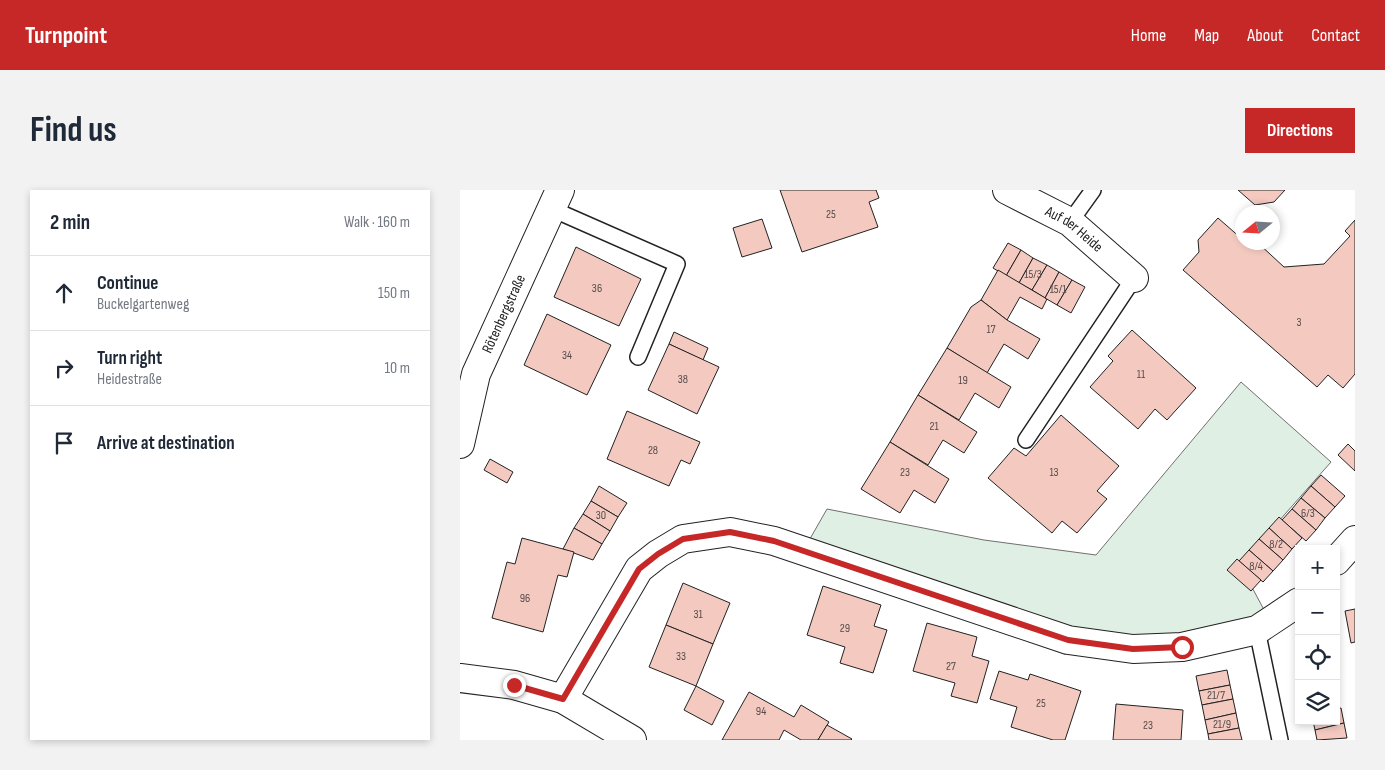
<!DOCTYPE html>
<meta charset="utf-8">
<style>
:root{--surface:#fff;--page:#f2f2f3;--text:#1f2937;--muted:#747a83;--line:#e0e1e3;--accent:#c62828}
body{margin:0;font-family:"Sofia Sans Condensed",sans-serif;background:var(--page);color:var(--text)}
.controls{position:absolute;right:15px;bottom:15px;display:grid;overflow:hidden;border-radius:0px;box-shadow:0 2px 8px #0003}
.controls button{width:45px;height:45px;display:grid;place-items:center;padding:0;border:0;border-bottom:1px solid var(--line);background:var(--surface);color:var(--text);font:25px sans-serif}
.compass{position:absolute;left:775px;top:15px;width:45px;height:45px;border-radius:50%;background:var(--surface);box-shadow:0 2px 8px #0003;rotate:252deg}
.stop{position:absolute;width:15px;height:15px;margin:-11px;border:4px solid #c62828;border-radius:50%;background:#fff}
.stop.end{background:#c62828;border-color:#fff;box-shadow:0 1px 5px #0008}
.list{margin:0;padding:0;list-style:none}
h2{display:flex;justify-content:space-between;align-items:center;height:65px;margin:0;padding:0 20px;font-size:21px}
h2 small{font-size:16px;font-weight:400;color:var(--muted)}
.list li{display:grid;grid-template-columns:32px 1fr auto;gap:15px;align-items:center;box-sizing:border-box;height:75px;padding:0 20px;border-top:1px solid var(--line)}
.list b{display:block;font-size:19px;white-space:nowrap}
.list p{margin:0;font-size:16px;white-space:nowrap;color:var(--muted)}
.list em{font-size:16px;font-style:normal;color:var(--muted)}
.icon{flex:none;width:28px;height:28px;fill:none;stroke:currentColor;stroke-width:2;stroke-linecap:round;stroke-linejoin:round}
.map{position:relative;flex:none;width:895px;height:550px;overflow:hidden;border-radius:0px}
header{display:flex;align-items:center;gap:30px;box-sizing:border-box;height:70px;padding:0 25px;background:var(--accent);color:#fff}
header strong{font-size:24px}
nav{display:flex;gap:28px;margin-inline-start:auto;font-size:18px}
.intro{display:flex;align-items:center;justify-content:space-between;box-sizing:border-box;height:120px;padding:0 30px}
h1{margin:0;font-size:35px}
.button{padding:12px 22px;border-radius:0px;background:var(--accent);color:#fff;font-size:18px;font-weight:700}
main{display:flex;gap:30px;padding:0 30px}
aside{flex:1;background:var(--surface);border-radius:0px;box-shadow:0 2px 8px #0003}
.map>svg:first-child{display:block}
.green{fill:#e0efe3;stroke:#6f6f6f}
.building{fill:#f3c9c0;stroke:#222}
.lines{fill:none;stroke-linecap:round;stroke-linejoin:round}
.lane-casing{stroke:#222;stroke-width:18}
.street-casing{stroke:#222;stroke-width:30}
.lane{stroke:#fff;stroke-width:15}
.street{stroke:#fff;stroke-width:28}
.route{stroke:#c62828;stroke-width:6}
.labels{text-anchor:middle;stroke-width:4;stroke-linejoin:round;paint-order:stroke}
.number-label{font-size:12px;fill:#564c4a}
.street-label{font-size:15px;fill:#222;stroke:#fff}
</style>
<header>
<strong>Turnpoint</strong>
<nav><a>Home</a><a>Map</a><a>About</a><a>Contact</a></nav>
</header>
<div class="intro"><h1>Find us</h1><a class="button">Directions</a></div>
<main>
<aside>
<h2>2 min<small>Walk · 160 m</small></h2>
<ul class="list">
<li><svg class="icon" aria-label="ahead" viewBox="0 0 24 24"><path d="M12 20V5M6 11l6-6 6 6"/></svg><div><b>Continue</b><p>Buckelgartenweg</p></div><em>150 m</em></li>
<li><svg class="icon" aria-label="right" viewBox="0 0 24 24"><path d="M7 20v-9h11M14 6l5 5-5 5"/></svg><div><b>Turn right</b><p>Heidestraße</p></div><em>10 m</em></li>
<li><svg class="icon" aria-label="arrive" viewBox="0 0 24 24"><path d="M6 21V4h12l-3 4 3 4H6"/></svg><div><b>Arrive at destination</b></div></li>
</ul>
</aside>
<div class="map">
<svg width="895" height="550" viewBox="0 0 895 550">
<rect width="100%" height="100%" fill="#fff"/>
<polygon class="green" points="781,192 871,272 780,375 810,431 673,459 343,361 367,319 524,350 636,365"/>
<g class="building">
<polygon points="320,0 416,0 419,8 409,12 418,37 342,62"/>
<polygon points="778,0 825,0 814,12 795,15"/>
<polygon points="758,28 782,49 782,52 797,52 824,77 864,74 890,46 885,41 895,30 895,184 883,198 868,185 857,197 723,80 739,62 738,50"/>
<polygon points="302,29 312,58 282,67 273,38"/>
<polygon points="548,53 561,60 546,86 533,78"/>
<polygon points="116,57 181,89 159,136 94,107"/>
<polygon points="561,60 573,68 559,93 546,86"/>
<polygon points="573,68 587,75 572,100 559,93"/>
<polygon points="587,75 599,82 585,108 572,100"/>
<polygon points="538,80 587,109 582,119 560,107 547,130 521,110"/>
<polygon points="599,82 612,90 597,115 585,108"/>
<polygon points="612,90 625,97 611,123 597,115"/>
<polygon points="521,110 547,130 580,149 568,169 544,154 527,183 487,158 511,117"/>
<polygon points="87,124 151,155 127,205 64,175"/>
<polygon points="672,140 736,198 707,230 695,219 678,239 630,197 653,171 648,166"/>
<polygon points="214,142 248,158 243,170 209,154"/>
<polygon points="209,154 259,177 237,224 188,200"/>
<polygon points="487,158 551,197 539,218 515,203 499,230 458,205"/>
<polygon points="458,205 517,242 504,263 483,250 468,275 430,252"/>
<polygon points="167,221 240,252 230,274 221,270 209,296 147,269"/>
<polygon points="601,225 659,276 637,301 647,309 617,343 602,331 592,343 528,288 554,258 566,266"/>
<polygon points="430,252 489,289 475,313 454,300 440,323 401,299"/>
<polygon points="888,254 895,261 895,281 878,265"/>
<polygon points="30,269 53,282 47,293 24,280"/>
<polygon points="861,285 885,306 875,317 851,296"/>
<polygon points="139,296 167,313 158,327 131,311"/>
<polygon points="851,296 875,317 865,328 841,308"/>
<polygon points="841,308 865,328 856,340 832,319"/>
<polygon points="131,311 158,327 150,341 123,324"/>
<polygon points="832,319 856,340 846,351 822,330"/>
<polygon points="123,324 150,341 142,354 114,338"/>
<polygon points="819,327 842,348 832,359 809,338"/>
<polygon points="114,338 142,354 133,370 103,359"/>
<polygon points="809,338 832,359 823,370 799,349"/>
<polygon points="62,348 114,362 107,387 98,385 83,442 32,428 47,372 55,374"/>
<polygon points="799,349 823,370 813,381 789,360"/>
<polygon points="789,360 813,381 803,392 779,371"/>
<polygon points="777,369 801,390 791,401 767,380"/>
<polygon points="223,393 270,413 253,454 206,435"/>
<polygon points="363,396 421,415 414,436 427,440 413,483 380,473 385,457 347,445"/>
<polygon points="895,419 895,452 891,453 885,421"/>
<polygon points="467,433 517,447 512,466 529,471 517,513 491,506 495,493 453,481"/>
<polygon points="206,435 253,454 236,496 189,477"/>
<polygon points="767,480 770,495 739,501 736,486"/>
<polygon points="539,481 568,490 570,484 621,501 605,550 593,550 551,537 557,517 530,509"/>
<polygon points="770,495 773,509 742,515 739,501"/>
<polygon points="236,496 264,511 252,535 224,520"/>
<polygon points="289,502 334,527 341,515 369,532 358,550 341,550 324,540 319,550 262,550"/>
<polygon points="773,509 776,523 745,530 742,515"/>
<polygon points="656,514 723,520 721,550 653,550"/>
<polygon points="881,518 884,533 855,540 853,531 876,531 876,519"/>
<polygon points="776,523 779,538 748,544 745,530"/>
<polygon points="884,533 887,548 857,550 855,540"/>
<polygon points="367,535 392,549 391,550 358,550"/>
<polygon points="779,538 782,550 749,550 748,544"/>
</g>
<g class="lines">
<defs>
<g id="lane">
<polyline points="92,19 217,74 178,167"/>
<polyline points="610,32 633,0"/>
<polyline points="566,250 674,88"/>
<polyline points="797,440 820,550"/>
</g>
<g id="street">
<path id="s1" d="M547 0 610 32 674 88"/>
<path id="s2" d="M0 254 16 184 100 0"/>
<polyline points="876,371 895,350"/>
<polyline points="0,488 54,495 103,509 172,550"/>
<polyline points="103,509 179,379 198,364 223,349 270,342 314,351 608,450 673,459 722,457 797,440 839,412"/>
</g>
</defs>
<use href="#lane" class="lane-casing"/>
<use href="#street" class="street-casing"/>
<use href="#lane" class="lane"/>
<use href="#street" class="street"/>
</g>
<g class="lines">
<polyline class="route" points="54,495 103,509 179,379 198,364 223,349 270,342 314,351 608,450 673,459 722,457"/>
</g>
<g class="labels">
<g class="number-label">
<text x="371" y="28">25</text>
<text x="573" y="88">15/3</text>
<text x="137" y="102">36</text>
<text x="598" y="103">15/1</text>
<text x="839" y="136">3</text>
<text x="531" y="143">17</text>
<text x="107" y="169">34</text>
<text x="681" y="188">11</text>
<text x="223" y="193">38</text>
<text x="503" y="194">19</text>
<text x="474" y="240">21</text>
<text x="193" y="264">28</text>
<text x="445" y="286">23</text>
<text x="594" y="286">13</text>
<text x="848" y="327">6/3</text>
<text x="141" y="329">30</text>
<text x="816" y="358">8/2</text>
<text x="796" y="380">8/4</text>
<text x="65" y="412">96</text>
<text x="238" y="428">31</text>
<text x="385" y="442">29</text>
<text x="221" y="470">33</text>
<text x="491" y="480">27</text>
<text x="756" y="509">21/7</text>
<text x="581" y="517">25</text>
<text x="301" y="525">94</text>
<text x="762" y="538">21/9</text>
<text x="688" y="539">23</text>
</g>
<g class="street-label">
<text dy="5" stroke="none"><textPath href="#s1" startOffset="78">Auf der Heide</textPath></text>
<text dy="5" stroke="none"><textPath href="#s2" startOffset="138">Rötenbergstraße</textPath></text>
</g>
</g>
</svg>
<div class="controls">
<button>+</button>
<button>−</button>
<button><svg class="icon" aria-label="locate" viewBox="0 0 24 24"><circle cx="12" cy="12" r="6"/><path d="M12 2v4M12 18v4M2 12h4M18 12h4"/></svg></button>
<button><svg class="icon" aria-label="layers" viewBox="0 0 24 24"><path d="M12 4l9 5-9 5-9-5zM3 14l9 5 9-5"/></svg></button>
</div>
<svg class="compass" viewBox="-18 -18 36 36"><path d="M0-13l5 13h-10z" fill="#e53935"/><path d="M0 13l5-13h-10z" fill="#747a83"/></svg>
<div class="stop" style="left:722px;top:457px"></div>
<div class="stop end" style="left:54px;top:495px"></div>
</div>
</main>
